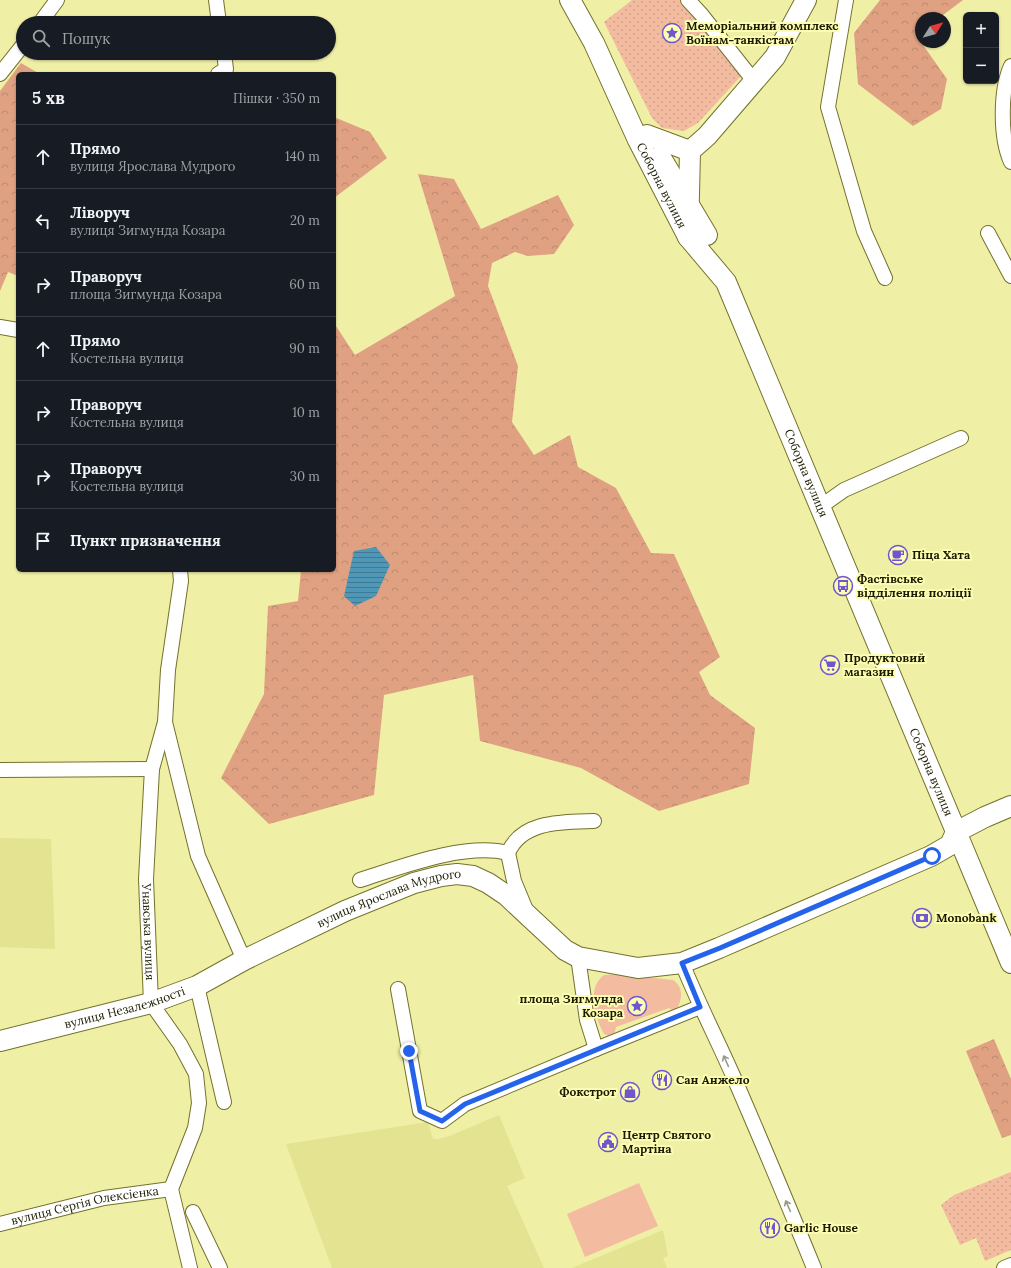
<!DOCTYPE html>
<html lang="uk">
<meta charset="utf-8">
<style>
:root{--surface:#171b24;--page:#242831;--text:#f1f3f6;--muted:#9ea1a6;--line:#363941}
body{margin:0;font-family:Lora,serif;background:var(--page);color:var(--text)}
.controls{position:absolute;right:12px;top:12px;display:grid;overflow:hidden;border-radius:6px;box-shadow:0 1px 3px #0004}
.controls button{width:36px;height:36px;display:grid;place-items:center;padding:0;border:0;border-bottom:1px solid var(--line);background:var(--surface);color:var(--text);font:20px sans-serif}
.compass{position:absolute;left:915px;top:12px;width:36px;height:36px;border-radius:50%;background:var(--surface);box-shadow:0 1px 3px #0004;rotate:53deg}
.stop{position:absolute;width:12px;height:12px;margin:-9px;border:3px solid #2563eb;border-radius:50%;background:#fff}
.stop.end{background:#2563eb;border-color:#fff;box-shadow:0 1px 4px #0008}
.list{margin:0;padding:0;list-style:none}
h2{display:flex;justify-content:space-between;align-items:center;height:52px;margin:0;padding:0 16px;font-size:17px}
h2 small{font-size:13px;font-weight:400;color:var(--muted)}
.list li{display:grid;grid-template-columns:26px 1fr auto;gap:12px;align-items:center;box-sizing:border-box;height:64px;padding:0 16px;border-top:1px solid var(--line)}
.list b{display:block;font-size:15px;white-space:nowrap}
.list p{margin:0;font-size:13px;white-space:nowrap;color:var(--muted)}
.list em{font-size:13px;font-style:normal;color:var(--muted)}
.icon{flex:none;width:22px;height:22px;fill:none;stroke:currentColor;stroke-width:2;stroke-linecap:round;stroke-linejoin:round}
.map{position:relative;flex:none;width:1011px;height:1268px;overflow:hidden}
.search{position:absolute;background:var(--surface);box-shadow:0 1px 3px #0004;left:16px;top:16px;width:320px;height:44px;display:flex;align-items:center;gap:10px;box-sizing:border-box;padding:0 14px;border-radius:22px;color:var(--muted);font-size:15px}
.panel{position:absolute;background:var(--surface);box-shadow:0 1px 3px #0004;left:16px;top:72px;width:320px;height:500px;border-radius:6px}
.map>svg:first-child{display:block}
.built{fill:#e3e391}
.grass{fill:#f3bca0}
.forest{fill:url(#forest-crowns)}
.park{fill:url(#park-dots)}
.water{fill:url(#water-rules)}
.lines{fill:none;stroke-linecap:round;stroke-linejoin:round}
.street-casing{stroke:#73722b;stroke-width:16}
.secondary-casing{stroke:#73722b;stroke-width:22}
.street{stroke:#fff;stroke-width:14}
.secondary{stroke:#fff;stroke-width:20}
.oneway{stroke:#99988c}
.route{stroke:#2563eb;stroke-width:5}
.labels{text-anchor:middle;stroke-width:4;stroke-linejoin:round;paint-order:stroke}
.poi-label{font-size:12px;font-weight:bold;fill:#1c1b00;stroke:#fcfdb3;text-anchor:start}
.street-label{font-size:12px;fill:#1c1b00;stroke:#fcfdb3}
</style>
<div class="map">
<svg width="1011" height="1268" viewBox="0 0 1011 1268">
<defs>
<pattern id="forest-crowns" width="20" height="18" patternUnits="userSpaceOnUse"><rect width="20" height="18" fill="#dfa181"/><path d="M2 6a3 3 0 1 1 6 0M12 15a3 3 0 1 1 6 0" fill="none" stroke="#bf8a6e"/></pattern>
<pattern id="park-dots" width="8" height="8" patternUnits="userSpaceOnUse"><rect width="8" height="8" fill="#f3bca0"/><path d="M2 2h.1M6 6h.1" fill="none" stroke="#d0a188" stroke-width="1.8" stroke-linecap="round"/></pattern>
<pattern id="water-rules" width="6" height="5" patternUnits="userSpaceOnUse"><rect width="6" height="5" fill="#4e97b6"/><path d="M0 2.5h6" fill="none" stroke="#407a92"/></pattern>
</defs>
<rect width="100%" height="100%" fill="#efefa6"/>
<g class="built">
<polygon points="0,838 51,839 55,949 0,947"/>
<polygon points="499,1115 525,1178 507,1186 544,1268 332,1268 286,1144 428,1122 433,1139 439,1139 452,1135"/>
<polygon points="663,1230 668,1256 663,1258 667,1268 572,1268"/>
</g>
<g class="grass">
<path d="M617 974 673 980C685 988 682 1001 675 1012L669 1008 616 1027 614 1035 609 1036 604 1034C595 1018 586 988 604 975Z"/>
<polygon points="639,1183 658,1226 585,1257 567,1214"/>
</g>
<g class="forest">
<polygon points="880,0 963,0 939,18 921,18 921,31 916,35 947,79 941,109 913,126 858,84 854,33"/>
<polygon points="21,63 40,74 18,74 18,276 8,272 0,291 0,91"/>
<polygon points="334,117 370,132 387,158 334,198"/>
<polygon points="418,174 454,179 481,229 558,195 574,225 554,254 528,256 515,252 492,263 488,286 518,366 512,422 534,455 570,435 578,467 616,488 651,553 674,554 720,657 699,672 710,695 755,728 749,784 659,811 581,768 480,741 473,675 384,695 374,795 269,824 221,778 264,694 268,606 298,601 301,570 334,570 334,323 355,355 455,296"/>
<polygon points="994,1039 1011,1079 1011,1135 1002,1138 966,1051"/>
</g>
<g class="park">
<polygon points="632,0 680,0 742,75 698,123 684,131 662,128 652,118 604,22"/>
<polygon points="1011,1172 1011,1250 985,1261 976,1238 960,1245 941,1205 954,1195"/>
</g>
<polygon class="water" points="376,547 390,565 376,596 355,606 344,596 354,551"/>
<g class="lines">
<defs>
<g id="street">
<polyline points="216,0 219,23"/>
<polyline points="688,0 701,14 754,81"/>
<polyline points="846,0 828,107 864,231 885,278"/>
<polyline points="40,23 57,0"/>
<path d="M1011 66C1000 90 1000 138 1011 162"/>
<polyline points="0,74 23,45"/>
<polyline points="218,74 226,69 224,53"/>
<polyline points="988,233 1011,276"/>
<polyline points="0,327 18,330"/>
<polyline points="820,507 844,490 961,438"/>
<polyline points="180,570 181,581 168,670 165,722 198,856 244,960"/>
<path id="s1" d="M165 722 152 769 146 879 151 1003 180 1044 196 1074 199 1103 195 1128 171 1189 190 1268"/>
<polyline points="0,770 152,769"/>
<polyline points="508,853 514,881 526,910"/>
<path d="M360 880C401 867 465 842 508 853 522 820 564 822 594 821"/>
<polyline points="578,957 587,1020 596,1049 700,1007"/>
<path d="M682 963C699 1005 720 1045 738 1087 764 1147 789 1207 814 1268"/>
<polyline points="197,986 224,1102"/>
<polyline points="398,989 420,1111 442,1121 465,1104 596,1049"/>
<polyline points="193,1212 220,1268"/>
<path id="s2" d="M0 1224 104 1198 171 1189"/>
<polyline points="1004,1268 1011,1265"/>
</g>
<g id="secondary">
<path id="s3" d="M570 0 594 43 638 140 688 237 726 282 1011 963"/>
<polyline points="647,135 690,151"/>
<polyline points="660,156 707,235"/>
<polyline points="688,237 690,151 707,136 775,57 806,0"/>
<path id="s4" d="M0 1041 151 1003 197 986 244 960 345 911 414 883 441 876 457 874 473 876 488 883 506 895 565 950 578 957 638 968 682 963 719 948 931 856 950 845 956 832 985 817 1011 806"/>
</g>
</defs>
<use href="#street" class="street-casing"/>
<use href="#secondary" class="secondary-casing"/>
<use href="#street" class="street"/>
<use href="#secondary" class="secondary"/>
</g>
<defs><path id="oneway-shaft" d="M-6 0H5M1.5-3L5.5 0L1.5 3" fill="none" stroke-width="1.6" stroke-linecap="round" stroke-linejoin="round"/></defs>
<g class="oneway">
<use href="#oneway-shaft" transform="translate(726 1061) rotate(-114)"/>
<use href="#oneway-shaft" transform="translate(788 1206) rotate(-113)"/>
</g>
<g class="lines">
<polyline class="route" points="409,1051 420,1111 442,1121 465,1104 700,1007 682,963 720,948 932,856"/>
</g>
<defs>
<symbol id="sight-ring" viewBox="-11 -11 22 22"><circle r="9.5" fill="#fcfdb3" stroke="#6f56cf" stroke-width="1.5"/><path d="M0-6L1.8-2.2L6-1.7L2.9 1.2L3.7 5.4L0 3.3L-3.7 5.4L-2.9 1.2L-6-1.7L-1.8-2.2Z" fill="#6f56cf"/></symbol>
<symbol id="cafe-ring" viewBox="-11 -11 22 22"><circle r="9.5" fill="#fcfdb3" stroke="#6f56cf" stroke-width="1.5"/><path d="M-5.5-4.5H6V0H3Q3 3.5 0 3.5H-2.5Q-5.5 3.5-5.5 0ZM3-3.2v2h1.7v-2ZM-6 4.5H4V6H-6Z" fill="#6f56cf"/></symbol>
<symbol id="bus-ring" viewBox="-11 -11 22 22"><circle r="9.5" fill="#fcfdb3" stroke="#6f56cf" stroke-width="1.5"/><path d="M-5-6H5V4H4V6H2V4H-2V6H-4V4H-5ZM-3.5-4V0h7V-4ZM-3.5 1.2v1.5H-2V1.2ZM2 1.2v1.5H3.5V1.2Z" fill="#6f56cf"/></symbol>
<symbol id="supermarket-ring" viewBox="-11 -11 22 22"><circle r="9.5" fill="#fcfdb3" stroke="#6f56cf" stroke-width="1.5"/><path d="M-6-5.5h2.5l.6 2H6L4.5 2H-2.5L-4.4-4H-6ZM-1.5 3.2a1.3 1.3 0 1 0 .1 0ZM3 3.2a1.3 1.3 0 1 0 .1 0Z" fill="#6f56cf"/></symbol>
<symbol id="bank-ring" viewBox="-11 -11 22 22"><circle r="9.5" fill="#fcfdb3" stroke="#6f56cf" stroke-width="1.5"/><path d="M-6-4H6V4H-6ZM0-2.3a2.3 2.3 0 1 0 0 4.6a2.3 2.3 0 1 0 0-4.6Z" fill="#6f56cf"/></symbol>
<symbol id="restaurant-ring" viewBox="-11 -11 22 22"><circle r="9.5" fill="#fcfdb3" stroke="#6f56cf" stroke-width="1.5"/><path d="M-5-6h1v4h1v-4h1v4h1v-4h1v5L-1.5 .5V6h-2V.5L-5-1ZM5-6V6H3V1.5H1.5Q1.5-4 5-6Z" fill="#6f56cf"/></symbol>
<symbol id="shop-ring" viewBox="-11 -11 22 22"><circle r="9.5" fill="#fcfdb3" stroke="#6f56cf" stroke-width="1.5"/><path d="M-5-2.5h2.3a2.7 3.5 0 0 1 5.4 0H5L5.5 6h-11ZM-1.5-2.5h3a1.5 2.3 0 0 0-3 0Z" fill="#6f56cf"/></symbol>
<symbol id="civic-ring" viewBox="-11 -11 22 22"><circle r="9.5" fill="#fcfdb3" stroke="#6f56cf" stroke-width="1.5"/><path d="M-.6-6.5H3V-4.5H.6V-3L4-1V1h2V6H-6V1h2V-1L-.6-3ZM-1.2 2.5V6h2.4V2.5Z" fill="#6f56cf"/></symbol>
</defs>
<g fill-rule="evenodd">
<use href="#sight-ring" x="661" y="22" width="22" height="22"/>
<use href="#cafe-ring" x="887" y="544" width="22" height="22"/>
<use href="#bus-ring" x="832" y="575" width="22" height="22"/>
<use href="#supermarket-ring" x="819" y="654" width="22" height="22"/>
<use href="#bank-ring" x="911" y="907" width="22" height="22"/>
<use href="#sight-ring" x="626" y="995" width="22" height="22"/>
<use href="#restaurant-ring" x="651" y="1069" width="22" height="22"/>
<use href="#shop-ring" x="619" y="1081" width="22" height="22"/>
<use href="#civic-ring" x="597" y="1131" width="22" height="22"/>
<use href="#restaurant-ring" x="759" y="1217" width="22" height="22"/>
</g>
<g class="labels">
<g class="poi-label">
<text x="686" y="30">Меморіальний комплекс<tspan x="686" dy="14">Воїнам-танкістам</tspan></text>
<text x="912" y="559">Піца Хата</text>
<text x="857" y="583">Фастівське<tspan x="857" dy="14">відділення поліції</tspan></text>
<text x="844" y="662">Продуктовий<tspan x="844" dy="14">магазин</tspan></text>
<text x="936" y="922">Monobank</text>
<text x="623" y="1003" text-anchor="end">площа Зигмунда<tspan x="623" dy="14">Козара</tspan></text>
<text x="676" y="1084">Сан Анжело</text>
<text x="616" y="1096" text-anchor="end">Фокстрот</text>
<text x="622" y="1139">Центр Святого<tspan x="622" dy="14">Мартіна</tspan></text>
<text x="784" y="1232">Garlic House</text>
</g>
<g class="street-label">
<text dy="4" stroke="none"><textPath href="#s3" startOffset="207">Соборна вулиця</textPath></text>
<text dy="4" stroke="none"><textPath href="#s3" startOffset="531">Соборна вулиця</textPath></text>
<text dy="4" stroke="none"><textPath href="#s3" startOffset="855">Соборна вулиця</textPath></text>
<text dy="4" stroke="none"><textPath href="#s4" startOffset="417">вулиця Ярослава Мудрого</textPath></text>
<text dy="4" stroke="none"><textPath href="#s1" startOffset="212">Унавська вулиця</textPath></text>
<text dy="4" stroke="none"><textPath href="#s4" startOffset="129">вулиця Незалежності</textPath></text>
<text dy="4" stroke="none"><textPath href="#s2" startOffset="87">вулиця Сергія Олексієнка</textPath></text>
</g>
</g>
</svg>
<div class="controls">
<button>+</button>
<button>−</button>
</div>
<svg class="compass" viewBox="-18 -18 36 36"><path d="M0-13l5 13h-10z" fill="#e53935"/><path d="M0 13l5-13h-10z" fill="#9ea1a6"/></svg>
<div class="stop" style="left:932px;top:856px"></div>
<div class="stop end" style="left:409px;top:1051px"></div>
<div class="search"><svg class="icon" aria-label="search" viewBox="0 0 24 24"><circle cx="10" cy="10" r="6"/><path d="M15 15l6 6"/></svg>Пошук</div>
<section class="panel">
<h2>5 хв<small>Пішки · 350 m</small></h2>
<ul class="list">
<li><svg class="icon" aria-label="ahead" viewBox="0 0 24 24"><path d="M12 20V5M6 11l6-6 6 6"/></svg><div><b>Прямо</b><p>вулиця Ярослава Мудрого</p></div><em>140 m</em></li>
<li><svg class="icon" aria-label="left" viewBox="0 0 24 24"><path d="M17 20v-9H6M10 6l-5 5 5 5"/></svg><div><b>Ліворуч</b><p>вулиця Зигмунда Козара</p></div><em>20 m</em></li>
<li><svg class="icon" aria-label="right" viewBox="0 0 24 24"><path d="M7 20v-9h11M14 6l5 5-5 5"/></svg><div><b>Праворуч</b><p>площа Зигмунда Козара</p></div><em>60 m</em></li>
<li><svg class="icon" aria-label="ahead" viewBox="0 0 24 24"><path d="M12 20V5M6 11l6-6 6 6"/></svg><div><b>Прямо</b><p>Костельна вулиця</p></div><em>90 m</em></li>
<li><svg class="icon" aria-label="right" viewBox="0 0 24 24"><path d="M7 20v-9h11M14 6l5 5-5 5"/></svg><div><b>Праворуч</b><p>Костельна вулиця</p></div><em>10 m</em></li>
<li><svg class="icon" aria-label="right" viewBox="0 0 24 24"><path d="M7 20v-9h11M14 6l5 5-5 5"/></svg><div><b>Праворуч</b><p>Костельна вулиця</p></div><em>30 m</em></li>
<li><svg class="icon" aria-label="arrive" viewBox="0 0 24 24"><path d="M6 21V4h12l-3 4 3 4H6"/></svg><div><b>Пункт призначення</b></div></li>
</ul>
</section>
</div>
